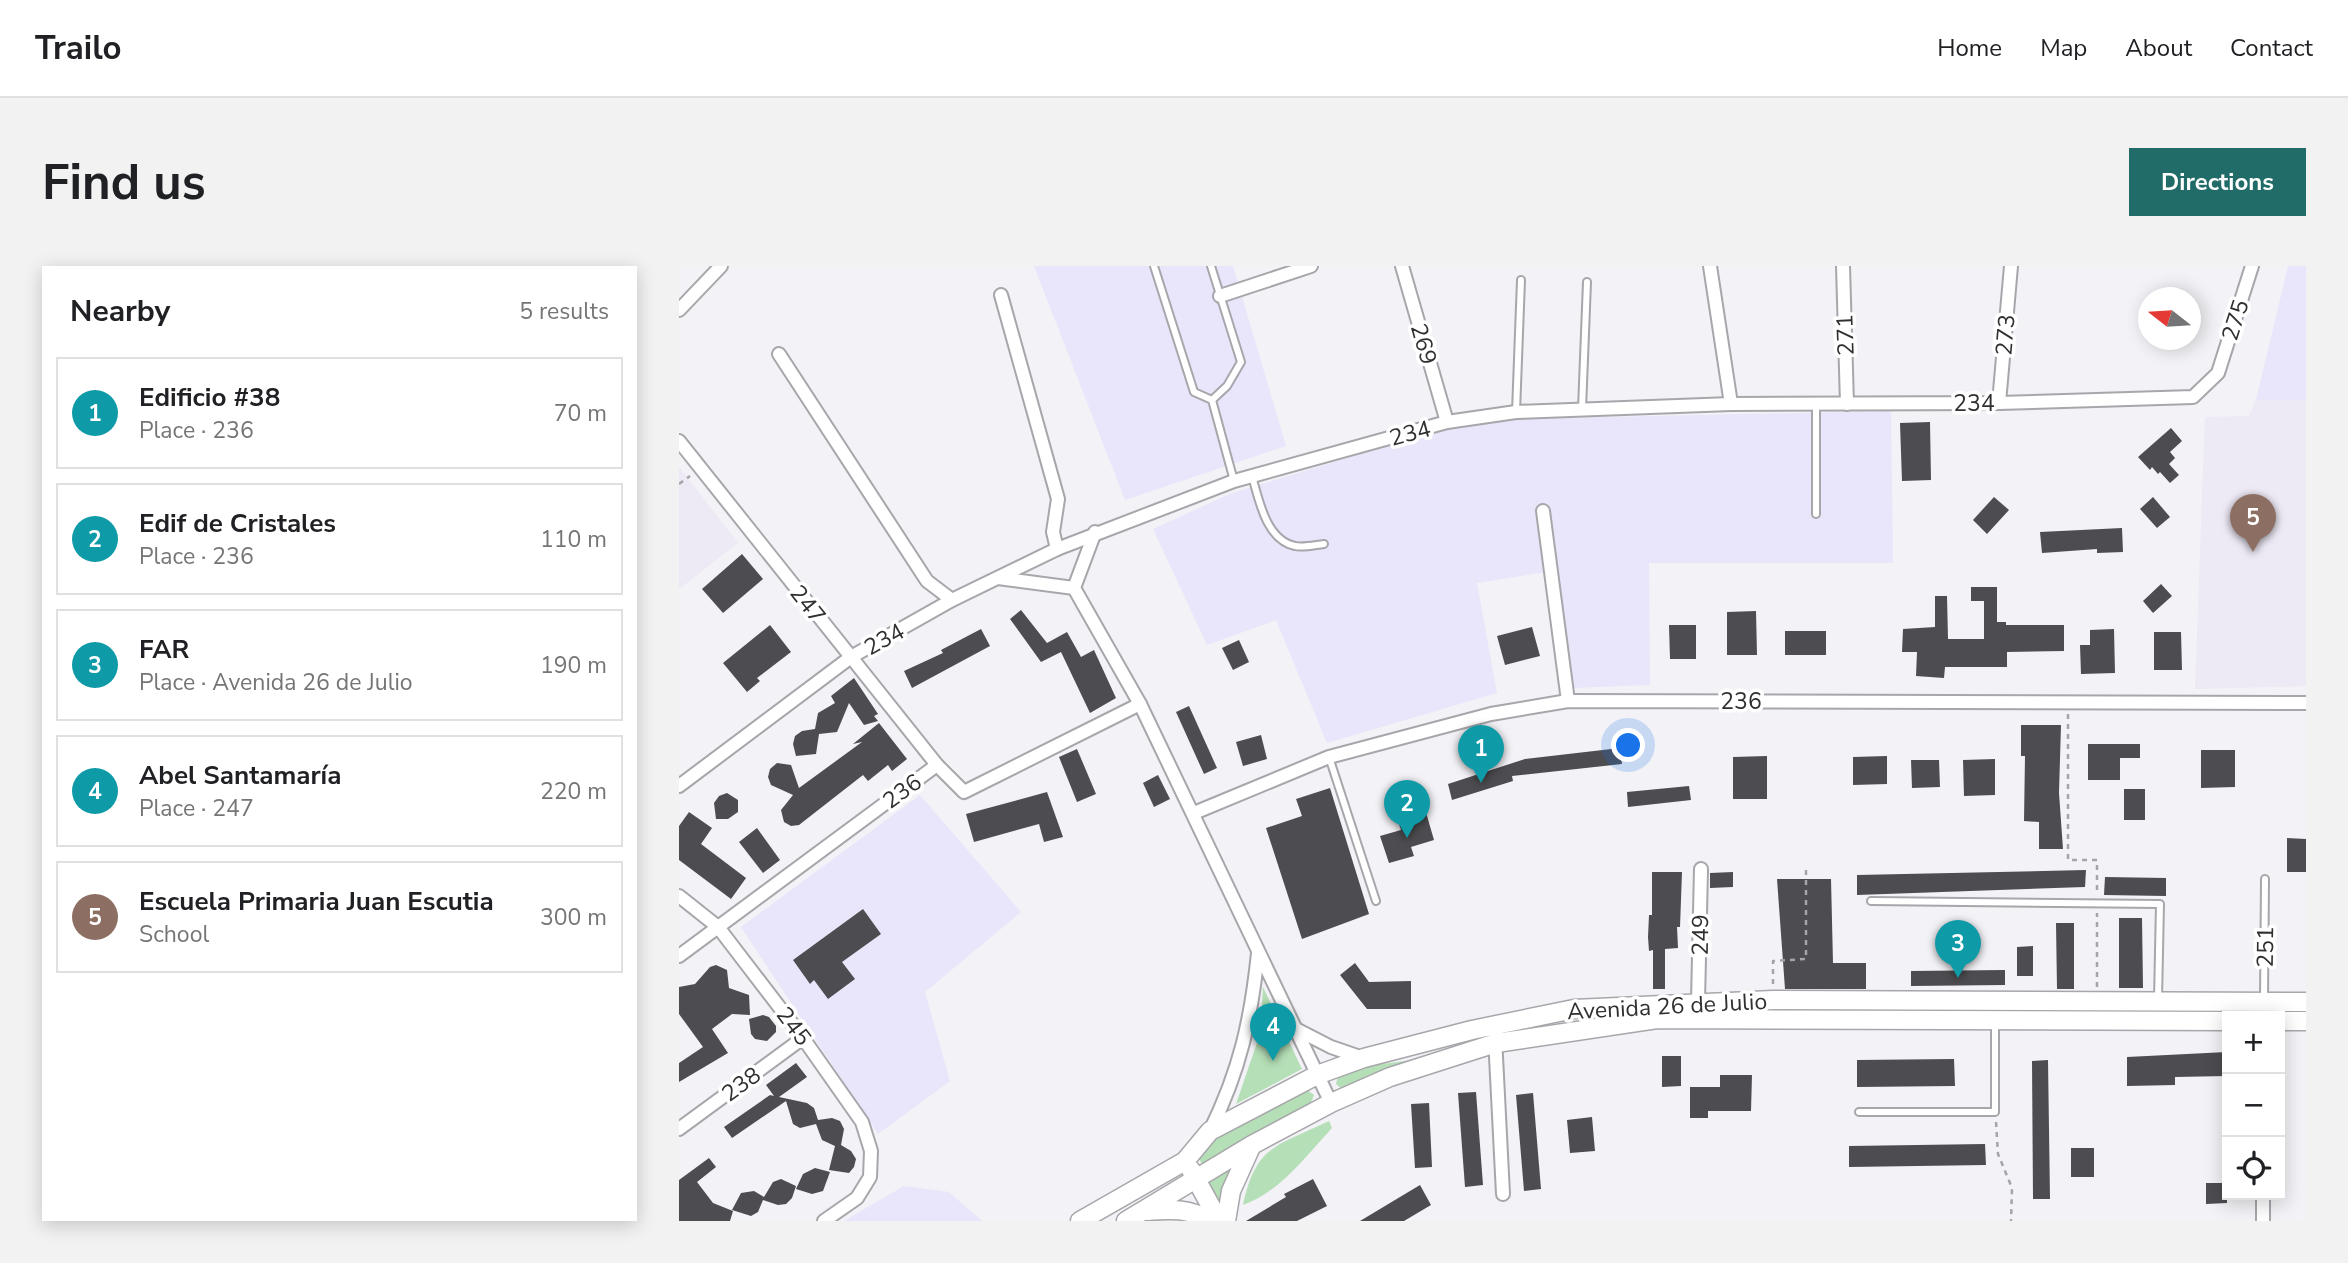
<!DOCTYPE html>
<meta charset="utf-8">
<style>
:root{--surface:#fff;--page:#f2f2f2;--text:#202124;--muted:#757577;--line:#e0e0e0;--accent:#216c68}
body{margin:0;font-family:"Nunito Sans",sans-serif;background:var(--page);color:var(--text)}
.controls{position:absolute;right:21px;bottom:21px;display:grid;overflow:hidden;border-radius:0px;box-shadow:0 4px 18px #0003}
.controls button{width:63px;height:63px;display:grid;place-items:center;padding:0;border:0;border-bottom:2px solid var(--line);background:var(--surface);color:var(--text);font:35px sans-serif}
.compass{position:absolute;left:1459px;top:21px;width:63px;height:63px;border-radius:50%;background:var(--surface);box-shadow:0 4px 18px #0003;rotate:287deg}
.you{position:absolute;left:950px;top:480px;width:24px;height:24px;margin:-18px;border:5px solid #fff;border-radius:50%;background:#1a73e8;box-shadow:0 0 0 10px #1a73e833}
.badge{display:grid;place-items:center;width:46px;height:46px;border-radius:50%;background:var(--accent);color:#fff;font-size:23px;font-weight:700}
.pin{position:absolute;translate:-50% -58px;filter:drop-shadow(0 2px 4px #0008)}
.pin::after{content:'';position:absolute;top:37px;width:24px;height:21px;background:inherit;clip-path:polygon(0 0,100% 0,50% 100%)}
.list{margin:0;padding:0;list-style:none}
h2{display:flex;justify-content:space-between;align-items:center;height:91px;margin:0;padding:0 28px;font-size:30px}
h2 small{font-size:23px;font-weight:400;color:var(--muted)}
.list li{display:grid;grid-template-columns:46px 1fr auto;gap:21px;align-items:center;box-sizing:border-box;height:112px;margin:0 14px 14px;padding:0 14px;border:2px solid var(--line);border-radius:0px}
.list b{display:block;font-size:26px;white-space:nowrap}
.list p{margin:0;font-size:23px;white-space:nowrap;color:var(--muted)}
.list em{font-size:23px;font-style:normal;color:var(--muted)}
.icon{flex:none;width:38px;height:38px;fill:none;stroke:currentColor;stroke-width:2;stroke-linecap:round;stroke-linejoin:round}
.map{position:relative;flex:none;width:1627px;height:955px;overflow:hidden;border-radius:0px}
header{display:flex;align-items:center;gap:42px;box-sizing:border-box;height:98px;padding:0 35px;background:var(--surface);border-bottom:2px solid var(--line)}
header strong{font-size:33px}
nav{display:flex;gap:38px;margin-inline-start:auto;font-size:24px}
.intro{display:flex;align-items:center;justify-content:space-between;box-sizing:border-box;height:168px;padding:0 42px}
h1{margin:0;font-size:49px}
.button{padding:18px 32px;border-radius:0px;background:var(--accent);color:#fff;font-size:24px;font-weight:700}
main{display:flex;gap:42px;padding:0 42px}
aside{flex:1;background:var(--surface);border-radius:0px;box-shadow:0 4px 18px #0003}
.map>svg:first-child{display:block}
.industrial{fill:#e9e5fb}
.built{fill:#ede9f5}
.green{fill:#b5dfb7}
.building{fill:#4d4c50}
.lines{fill:none;stroke-linecap:round;stroke-linejoin:round}
.lane-casing{stroke:#a7a6aa;stroke-width:10}
.street-casing{stroke:#a7a6aa;stroke-width:16}
.secondary-casing{stroke:#a7a6aa;stroke-width:21}
.path{stroke:#a5a4a7;stroke-width:2.5;stroke-dasharray:5 5;stroke-linecap:butt}
.lane{stroke:#fff;stroke-width:6}
.street{stroke:#fff;stroke-width:12}
.secondary{stroke:#fff;stroke-width:18}
.labels{text-anchor:middle;stroke-width:7;stroke-linejoin:round;paint-order:stroke}
.street-label{font-size:23px;fill:#303031;stroke:#fff}
</style>
<header>
<strong>Trailo</strong>
<nav><a>Home</a><a>Map</a><a>About</a><a>Contact</a></nav>
</header>
<div class="intro"><h1>Find us</h1><a class="button">Directions</a></div>
<main>
<aside>
<h2>Nearby<small>5 results</small></h2>
<ul class="list">
<li><span class="badge" style="background:#0f9aa8">1</span><div><b>Edificio #38</b><p>Place · 236</p></div><em>70 m</em></li>
<li><span class="badge" style="background:#0f9aa8">2</span><div><b>Edif de Cristales</b><p>Place · 236</p></div><em>110 m</em></li>
<li><span class="badge" style="background:#0f9aa8">3</span><div><b>FAR</b><p>Place · Avenida 26 de Julio</p></div><em>190 m</em></li>
<li><span class="badge" style="background:#0f9aa8">4</span><div><b>Abel Santamaría</b><p>Place · 247</p></div><em>220 m</em></li>
<li><span class="badge" style="background:#8d6e63">5</span><div><b>Escuela Primaria Juan Escutia</b><p>School</p></div><em>300 m</em></li>
</ul>
</aside>
<div class="map">
<svg width="1627" height="955" viewBox="0 0 1627 955">
<rect width="100%" height="100%" fill="#f3f2f6"/>
<g class="industrial">
<polygon points="355,0 554,0 607,180 446,234"/>
<polygon points="1609,0 1627,0 1627,134 1577,134"/>
<polygon points="1212,145 1214,297 970,297 971,419 893,422 879,304 798,317 818,427 648,477 597,354 528,379 474,263 553,227 771,161 837,153"/>
<polygon points="241,529 342,646 246,726 271,815 199,868 62,661"/>
<polygon points="225,920 270,926 303,955 165,955"/>
</g>
<g class="built">
<polygon points="1577,134 1627,134 1627,420 1516,423 1526,151 1570,150"/>
<polygon points="0,201 59,277 0,323"/>
</g>
<g class="green">
<polygon points="584,721 623,803 557,838 581,768"/>
<polygon points="734,794 664,824 657,818 659,810 695,799"/>
<polygon points="627,823 635,829 631,839 523,898 518,889 545,865"/>
<path d="M650 855 653 862C626 891 602 925 564 939 577 878 599 880 650 855Z"/>
<polygon points="551,902 540,938 527,917"/>
</g>
<g class="building">
<polygon points="1251,156 1252,214 1223,215 1221,157"/>
<polygon points="1492,162 1503,175 1491,186 1496,192 1490,198 1500,209 1491,217 1481,206 1479,208 1473,201 1471,204 1459,191"/>
<polygon points="1315,231 1330,244 1308,268 1294,254"/>
<polygon points="1474,231 1491,251 1478,262 1461,243"/>
<polygon points="1443,262 1444,286 1418,287 1418,283 1363,287 1361,266"/>
<polygon points="63,288 84,313 44,347 23,323"/>
<polygon points="1482,318 1493,330 1474,347 1464,335"/>
<polygon points="1292,321 1318,321 1318,356 1327,356 1327,359 1385,359 1385,385 1328,386 1328,401 1266,401 1265,412 1237,410 1238,386 1223,386 1224,363 1256,361 1256,330 1268,330 1269,373 1305,373 1305,335 1292,335"/>
<polygon points="342,344 368,377 388,366 402,391 415,384 437,432 411,447 382,386 362,396 331,353"/>
<polygon points="1077,345 1078,389 1048,389 1048,346"/>
<polygon points="91,359 112,386 78,412 81,415 68,426 44,397"/>
<polygon points="990,359 1017,359 1017,393 991,393"/>
<polygon points="853,361 861,390 826,399 818,370"/>
<polygon points="302,363 311,380 233,422 225,405 264,387 262,384"/>
<polygon points="1435,363 1436,407 1402,408 1401,379 1411,379 1411,364"/>
<rect x="1106" y="365" width="41" height="24"/>
<polygon points="1475,366 1502,366 1503,404 1475,404"/>
<polygon points="560,374 570,396 554,404 543,382"/>
<polygon points="175,412 199,448 195,450 199,455 185,459 170,437 158,466 140,468 137,488 117,490 114,478 116,470 123,465 136,463 139,447 156,437 152,430"/>
<polygon points="510,440 538,502 525,508 497,446"/>
<polygon points="200,457 228,493 213,505 209,499 189,515 184,509 120,559 112,560 105,556 102,544 114,529 92,519 89,511 91,503 98,497 112,499 120,522 183,476 174,478"/>
<polygon points="1342,459 1382,459 1380,527 1384,583 1360,583 1360,556 1345,555 1346,490 1342,490"/>
<polygon points="582,469 588,493 564,500 557,476"/>
<polygon points="1409,478 1461,478 1461,492 1441,492 1441,514 1409,514"/>
<polygon points="941,482 943,498 833,510 834,515 773,534 769,518 846,493"/>
<polygon points="398,483 417,528 398,536 380,491"/>
<polygon points="1522,484 1556,484 1556,521 1522,522"/>
<polygon points="1088,490 1088,533 1054,533 1054,491"/>
<polygon points="1208,490 1208,518 1174,519 1174,491"/>
<polygon points="1316,493 1316,529 1285,530 1284,494"/>
<polygon points="1232,494 1260,494 1261,521 1233,522"/>
<polygon points="479,509 491,533 475,541 464,517"/>
<polygon points="1010,520 1012,534 949,541 948,526"/>
<polygon points="651,522 690,648 623,673 587,562 623,550 617,533"/>
<rect x="1445" y="523" width="21" height="31"/>
<polygon points="368,526 384,571 365,576 360,558 295,576 287,548"/>
<polygon points="48,527 59,534 59,546 49,553 37,553 35,537 40,530"/>
<polygon points="746,543 755,574 732,581 735,590 710,597 701,570 722,564 718,552"/>
<polygon points="10,546 33,562 22,578 67,612 52,633 0,594 0,560"/>
<polygon points="78,562 101,594 84,607 60,576"/>
<polygon points="1608,572 1627,573 1627,606 1608,606"/>
<polygon points="1407,604 1406,621 1178,629 1178,609"/>
<polygon points="973,606 1003,606 1001,661 998,661 999,682 986,683 986,723 974,723 974,684 970,685 969,671 970,649 973,649"/>
<polygon points="1054,606 1054,621 1031,622 1031,607"/>
<polygon points="1426,611 1487,612 1487,630 1425,629"/>
<polygon points="1098,613 1152,613 1154,697 1187,697 1187,723 1106,723"/>
<polygon points="184,643 202,668 163,696 176,713 149,733 135,714 131,718 114,694"/>
<polygon points="1440,652 1463,652 1464,722 1440,722"/>
<polygon points="1377,657 1395,657 1395,723 1378,723"/>
<polygon points="1354,680 1354,710 1338,710 1338,681"/>
<polygon points="676,697 690,716 732,715 732,743 688,743 661,709"/>
<polygon points="37,699 48,704 50,722 70,729 71,749 53,748 33,763 49,787 0,816 0,797 24,781 0,748 0,721 16,718 31,701"/>
<polygon points="1326,704 1326,719 1232,720 1232,705"/>
<polygon points="84,749 90,751 97,760 97,766 88,775 76,773 72,768 70,753"/>
<polygon points="1548,786 1548,810 1496,811 1496,819 1448,820 1448,791"/>
<polygon points="983,790 1002,790 1002,820 983,821"/>
<polygon points="1275,793 1276,820 1178,821 1178,794"/>
<polygon points="1369,794 1371,933 1354,933 1353,795"/>
<polygon points="117,797 128,811 100,831 128,837 135,842 139,854 153,852 161,855 165,863 162,879 172,885 177,893 175,901 170,907 150,904 156,880 143,874 137,858 121,862 114,858 107,835 53,872 45,861 91,829 95,830 87,819"/>
<polygon points="1041,809 1073,809 1072,845 1029,845 1029,852 1011,852 1011,821 1041,821"/>
<polygon points="797,826 804,919 786,921 779,827"/>
<polygon points="854,827 862,923 845,925 837,829"/>
<polygon points="750,837 753,901 736,902 732,838"/>
<polygon points="913,851 916,885 891,887 888,854"/>
<polygon points="1306,878 1307,899 1170,901 1170,880"/>
<rect x="1392" y="882" width="23" height="29"/>
<polygon points="30,892 37,901 18,916 34,937 54,945 51,955 0,955 0,914"/>
<polygon points="136,902 151,906 144,925 133,928 117,923 124,908"/>
<polygon points="102,913 117,920 113,932 107,938 99,939 84,934 79,946 72,950 53,944 62,927 75,925 85,931 94,916"/>
<polygon points="634,913 648,940 618,955 567,955 607,931 605,928"/>
<polygon points="1527,917 1548,917 1548,937 1527,938"/>
<polygon points="741,919 752,939 725,955 681,955"/>
</g>
<g class="lines">
<defs>
<g id="lane">
<polyline points="475,0 515,126 533,134 555,215"/>
<polyline points="532,0 562,96 548,120 533,134"/>
<polyline points="1137,138 1137,248"/>
<polyline points="903,143 908,16"/>
<polyline points="837,146 842,14"/>
<path d="M573 210C580 234 587 274 616 280 624 282 636 279 645 278"/>
<polyline points="650,491 697,635"/>
<polyline points="1192,635 1481,638 1479,734"/>
<polyline points="1585,733 1586,613"/>
<polyline points="1180,846 1316,846 1316,758"/>
</g>
<g id="street">
<polyline points="723,0 768,156"/>
<polyline points="1031,0 1052,138"/>
<polyline points="1164,0 1168,138"/>
<polyline points="322,29 379,233 374,266 378,283"/>
<polyline points="541,30 632,0"/>
<polyline points="0,44 42,0"/>
<polyline points="100,88 248,315 273,334"/>
<polyline points="1320,137 1332,0"/>
<polyline points="0,175 258,499 285,526 461,438"/>
<polyline points="864,245 889,435"/>
<polyline points="416,266 395,322 461,438 652,837"/>
<polyline points="319,312 395,322"/>
<polyline points="0,520 172,391 273,334 378,283 555,215 768,156 837,146 1052,138 1320,137 1514,131 1539,107 1573,0"/>
<polyline points="515,547 650,491 812,448 889,435 1627,437"/>
<polyline points="0,630 39,661 124,772 183,856 192,885 191,911 178,932 145,955"/>
<polyline points="0,690 258,499"/>
<polyline points="1019,735 1022,603"/>
<polyline points="615,762 652,781 684,792"/>
<polyline points="816,771 824,928"/>
<polyline points="0,863 124,772"/>
<path d="M531 865C561 804 572 754 579 687"/>
<polyline points="1584,955 1584,929"/>
</g>
<g id="secondary">
<polyline points="1601,755 1627,755"/>
<polyline points="512,904 540,955"/>
<path d="M468 945C491 943 511 942 531 955"/>
<polyline points="401,955 506,895 531,865 638,809 685,792 793,764 895,743 1094,734 1627,736"/>
<polyline points="447,955 573,879 652,837 711,811 817,777 978,753 1548,755"/>
<polyline points="547,955 552,925 571,883"/>
</g>
</defs>
<use href="#lane" class="lane-casing"/>
<use href="#street" class="street-casing"/>
<use href="#secondary" class="secondary-casing"/>
<g class="path">
<polyline points="0,218 11,210"/>
<polyline points="1389,448 1389,594 1418,594 1418,627"/>
<polyline points="1094,718 1094,695 1127,693 1127,603"/>
<polyline points="1418,721 1418,647"/>
<polyline points="1317,856 1319,888 1333,922 1332,955"/>
</g>
<use href="#lane" class="lane"/>
<use href="#street" class="street"/>
<use href="#secondary" class="secondary"/>
</g>
<g class="labels">
<g class="street-label">
<text transform="translate(1556 54) rotate(-72)" y="8">275</text>
<text transform="translate(1166 69) rotate(-92)" y="8">271</text>
<text transform="translate(1326 69) rotate(-85)" y="8">273</text>
<text transform="translate(745 78) rotate(74)" y="8">269</text>
<text x="1295" y="145">234</text>
<text transform="translate(731 167) rotate(-15)" y="8">234</text>
<text transform="translate(129 338) rotate(51)" y="8">247</text>
<text transform="translate(205 373) rotate(-29)" y="8">234</text>
<text x="1062" y="443">236</text>
<text transform="translate(223 525) rotate(-36)" y="8">236</text>
<text transform="translate(1021 669) rotate(-89)" y="8">249</text>
<text transform="translate(1586 681) rotate(-89)" y="8">251</text>
<text transform="translate(988 740) rotate(-3)" y="8">Avenida 26 de Julio</text>
<text transform="translate(115 760) rotate(53)" y="8">245</text>
<text transform="translate(62 818) rotate(-36)" y="8">238</text>
</g>
</g>
</svg>
<div class="controls">
<button>+</button>
<button>−</button>
<button><svg class="icon" aria-label="locate" viewBox="0 0 24 24"><circle cx="12" cy="12" r="6"/><path d="M12 2v4M12 18v4M2 12h4M18 12h4"/></svg></button>
</div>
<svg class="compass" viewBox="-18 -18 36 36"><path d="M0-13l5 13h-10z" fill="#e53935"/><path d="M0 13l5-13h-10z" fill="#757577"/></svg>
<div class="you"></div>
<div class="pin badge" style="left:802px;top:517px;background:#0f9aa8">1</div>
<div class="pin badge" style="left:728px;top:572px;background:#0f9aa8">2</div>
<div class="pin badge" style="left:1279px;top:712px;background:#0f9aa8">3</div>
<div class="pin badge" style="left:594px;top:795px;background:#0f9aa8">4</div>
<div class="pin badge" style="left:1574px;top:286px;background:#8d6e63">5</div>
</div>
</main>
